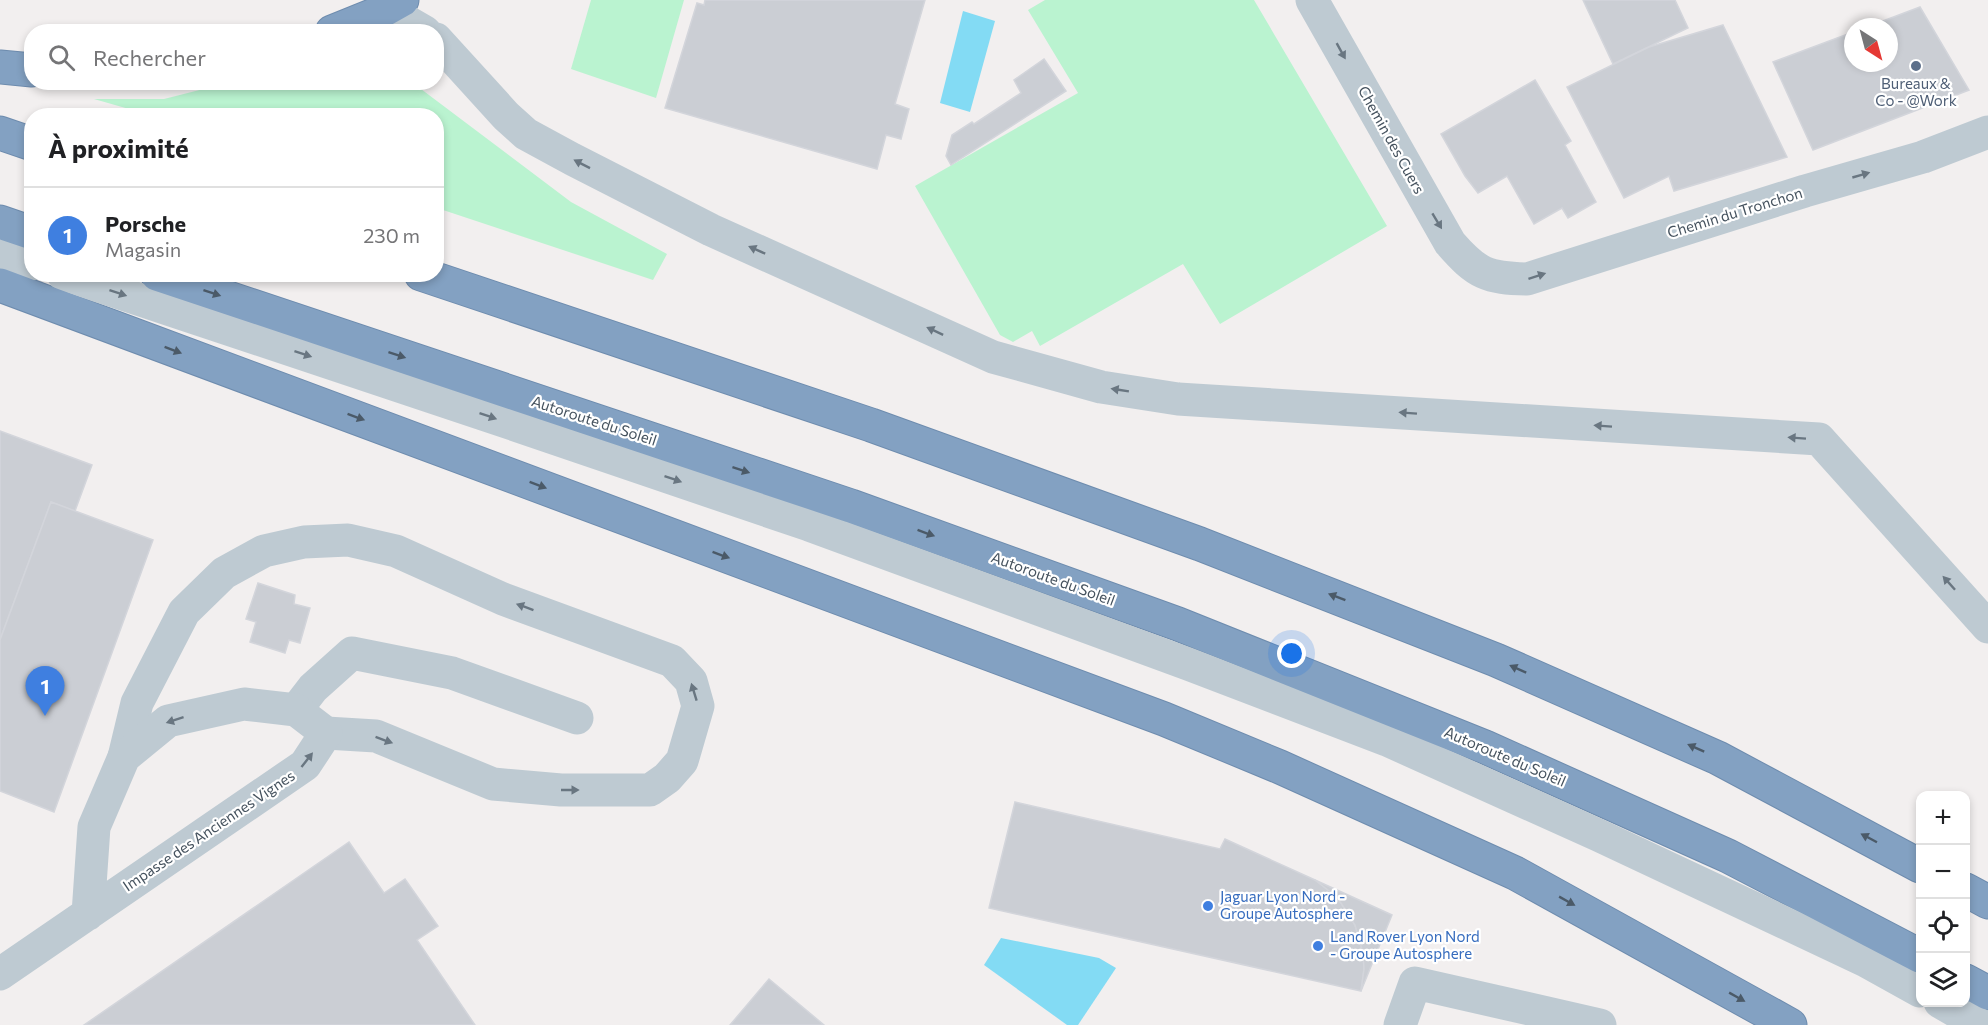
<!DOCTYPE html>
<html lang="fr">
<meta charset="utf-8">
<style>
:root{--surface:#fff;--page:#f2f2f2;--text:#202124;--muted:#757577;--line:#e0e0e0;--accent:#096df1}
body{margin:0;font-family:Commissioner,sans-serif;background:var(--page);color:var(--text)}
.controls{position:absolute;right:18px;bottom:18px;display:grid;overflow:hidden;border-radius:12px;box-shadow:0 3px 9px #0003}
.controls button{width:54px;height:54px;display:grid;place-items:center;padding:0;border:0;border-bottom:2px solid var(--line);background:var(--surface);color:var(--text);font:30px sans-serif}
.compass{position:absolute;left:1844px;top:18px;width:54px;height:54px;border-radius:50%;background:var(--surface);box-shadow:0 3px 9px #0003;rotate:144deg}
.you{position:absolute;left:1292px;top:654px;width:21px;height:21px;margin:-15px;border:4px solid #fff;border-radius:50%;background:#1a73e8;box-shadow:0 0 0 9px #1a73e833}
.badge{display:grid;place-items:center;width:39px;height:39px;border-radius:50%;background:var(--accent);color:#fff;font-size:20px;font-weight:700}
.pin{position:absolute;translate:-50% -50px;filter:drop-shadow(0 2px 3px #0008)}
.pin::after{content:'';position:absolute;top:32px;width:21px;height:18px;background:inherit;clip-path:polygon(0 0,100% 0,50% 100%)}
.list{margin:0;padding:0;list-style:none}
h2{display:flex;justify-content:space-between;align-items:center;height:78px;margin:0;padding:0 24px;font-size:26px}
h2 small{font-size:20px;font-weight:400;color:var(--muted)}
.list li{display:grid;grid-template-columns:39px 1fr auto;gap:18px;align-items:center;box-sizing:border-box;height:96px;padding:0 24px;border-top:2px solid var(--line)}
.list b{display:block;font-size:22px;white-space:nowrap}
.list p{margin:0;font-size:20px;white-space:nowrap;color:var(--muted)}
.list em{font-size:20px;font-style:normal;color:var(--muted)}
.icon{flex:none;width:33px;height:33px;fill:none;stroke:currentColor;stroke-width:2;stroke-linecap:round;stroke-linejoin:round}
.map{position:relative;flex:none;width:1988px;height:1025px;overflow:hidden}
.search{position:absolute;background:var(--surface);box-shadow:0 3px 9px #0003;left:24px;top:24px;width:420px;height:66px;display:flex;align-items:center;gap:15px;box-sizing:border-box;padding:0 21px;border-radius:24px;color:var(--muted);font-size:22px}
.panel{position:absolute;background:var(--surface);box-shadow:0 3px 9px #0003;left:24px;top:108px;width:420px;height:174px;border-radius:24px}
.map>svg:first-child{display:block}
.green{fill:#baf3d0}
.water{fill:#83dbf4}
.building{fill:#cbced4;stroke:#d3d5db;stroke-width:1.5}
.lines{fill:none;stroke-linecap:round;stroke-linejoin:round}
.highway-casing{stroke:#6e8cae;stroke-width:35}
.minor{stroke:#becad2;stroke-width:33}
.highway{stroke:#83a1c2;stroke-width:33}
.oneway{fill:#697681}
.oneway2{fill:#4b5a68}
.service-dot{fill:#5c6f8a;stroke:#fff;stroke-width:2}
.shop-dot{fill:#3f7fe0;stroke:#fff;stroke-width:2}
.labels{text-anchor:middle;stroke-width:4.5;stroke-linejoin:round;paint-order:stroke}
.service-label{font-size:15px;fill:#4e5e75;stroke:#fff}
.street-label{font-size:15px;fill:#45525e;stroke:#fff}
.shop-label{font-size:15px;fill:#366cbe;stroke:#fff;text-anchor:start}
</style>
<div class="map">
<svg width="1988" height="1025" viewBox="0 0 1988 1025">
<rect width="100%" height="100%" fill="#f2efef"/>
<g class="green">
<polygon points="591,0 684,0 656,98 571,69"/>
<polygon points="1045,0 1254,0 1387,226 1220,324 1183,264 1040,346 1032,331 1013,342 1000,335 915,186 1078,93 1028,10"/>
<polygon points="231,82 413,83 571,202 667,254 653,280 437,208 436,116 150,115 94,99 164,99"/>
</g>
<g class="water">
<polygon points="963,11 995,21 970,112 940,103"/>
<polygon points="1001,938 1099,958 1116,968 1078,1025 1067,1025 984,965"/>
</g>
<g class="building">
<polygon points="705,0 925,0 895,104 909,109 901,139 886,135 877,169 665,108 697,3 704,5"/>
<polygon points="1583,0 1675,0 1688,28 1613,64"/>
<polygon points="1920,7 1969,90 1813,150 1773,62 1853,32 1853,63 1889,63 1889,27 1867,27"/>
<polygon points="1723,25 1787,157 1674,191 1669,176 1624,198 1567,87 1649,47"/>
<polygon points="1044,59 1066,91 951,165 946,156 952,135 972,122 974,124 1021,93 1014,80"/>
<polygon points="1535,80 1571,141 1565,145 1596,202 1568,218 1562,208 1534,224 1507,176 1478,193 1465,176 1441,134"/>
<polygon points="0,431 92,465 75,511 51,502 0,640"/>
<polygon points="51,502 153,540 54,812 0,791 0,640"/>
<polygon points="258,583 295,595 294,604 310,608 300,643 289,640 285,653 250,642 256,622 246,619"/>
<polygon points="1015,802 1220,849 1225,839 1315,880 1333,894 1341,903 1355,925 1363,953 1364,969 1361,991 989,908"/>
<polygon points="349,842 384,893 405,879 438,926 417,940 475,1025 84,1025"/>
<polygon points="1315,880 1392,915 1361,991 1364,969 1363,953 1355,925 1341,903 1333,894"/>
<polygon points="769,979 824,1025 730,1025"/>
</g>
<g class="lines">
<defs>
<g id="highway">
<polyline points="332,32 379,13 402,0"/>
<polyline points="0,67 32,70"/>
<polyline points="0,133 32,144"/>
<polyline points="0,222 32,233"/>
<polyline points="157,274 851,506 1178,624 1485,747 1728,856 1920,956"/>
<polyline points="421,274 871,425 1200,544 1496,660 1718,758 1920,866"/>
<polyline points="0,285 1164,719 1280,767 1515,873 1790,1025"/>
<polyline points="1966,890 1988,902"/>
<polyline points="1966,981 1988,993"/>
</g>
</defs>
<use href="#highway" class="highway-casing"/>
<g class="minor">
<path d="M1312 0 1450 243C1477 274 1487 278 1527 279L1805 191 1923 157 1988 132"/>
<polyline points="379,13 406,21 425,32"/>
<polyline points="436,39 506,116 526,134 572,159 711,230 993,357 1101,387 1178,399 1819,439 1988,627"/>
<polyline points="0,253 32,264"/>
<polyline points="63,274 483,414 809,525 1188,664 1387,740 1598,835 1866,961 1920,991"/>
<polyline points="296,710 313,688 352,653 452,673 577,718"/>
<polyline points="124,757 137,703 184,612 224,573 264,551 304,542 348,540 396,551 503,599 672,661 691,681 698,706 682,761 667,778 650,790 561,790 493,784 376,736 326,733"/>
<polyline points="0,974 305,765 326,733 296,710 244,704 168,721 124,757 94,827 88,914"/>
<polyline points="1940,1002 1980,1025"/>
<polyline points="1400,1025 1415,983 1600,1025"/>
</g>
<use href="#highway" class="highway"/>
</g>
<defs><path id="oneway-solid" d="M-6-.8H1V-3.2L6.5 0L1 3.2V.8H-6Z" transform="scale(1.5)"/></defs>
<g class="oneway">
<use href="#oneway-solid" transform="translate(1341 51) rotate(61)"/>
<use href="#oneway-solid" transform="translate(582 164) rotate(-153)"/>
<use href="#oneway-solid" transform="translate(1861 175) rotate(-16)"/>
<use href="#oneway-solid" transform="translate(1437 221) rotate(59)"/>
<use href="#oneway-solid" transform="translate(757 250) rotate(-156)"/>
<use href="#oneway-solid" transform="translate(1537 276) rotate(-18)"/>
<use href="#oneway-solid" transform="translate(118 293) rotate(18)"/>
<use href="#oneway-solid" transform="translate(935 331) rotate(-155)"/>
<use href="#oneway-solid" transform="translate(303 354) rotate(18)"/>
<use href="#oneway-solid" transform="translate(1120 390) rotate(-171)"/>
<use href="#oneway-solid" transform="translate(1408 413) rotate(-176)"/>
<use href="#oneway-solid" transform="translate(488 416) rotate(19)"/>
<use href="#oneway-solid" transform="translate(1603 426) rotate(-176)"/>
<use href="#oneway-solid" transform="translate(1797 438) rotate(-176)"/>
<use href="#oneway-solid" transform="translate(673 479) rotate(19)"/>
<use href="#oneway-solid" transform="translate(1949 583) rotate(-132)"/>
<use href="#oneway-solid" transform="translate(525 607) rotate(-160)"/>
<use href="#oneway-solid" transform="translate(694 692) rotate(-107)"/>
<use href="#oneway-solid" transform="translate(175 720) rotate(162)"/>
<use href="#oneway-solid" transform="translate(384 740) rotate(20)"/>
<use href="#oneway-solid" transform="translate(307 760) rotate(-52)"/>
<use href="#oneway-solid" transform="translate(570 790)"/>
</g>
<g class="oneway2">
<use href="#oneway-solid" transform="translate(212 293) rotate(18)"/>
<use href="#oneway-solid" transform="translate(173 350) rotate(21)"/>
<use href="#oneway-solid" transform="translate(397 355) rotate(18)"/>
<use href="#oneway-solid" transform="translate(356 417) rotate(20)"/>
<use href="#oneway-solid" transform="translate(741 470) rotate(18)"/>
<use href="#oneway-solid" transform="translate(538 485) rotate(21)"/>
<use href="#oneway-solid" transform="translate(926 533) rotate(20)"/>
<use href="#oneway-solid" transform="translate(721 555) rotate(20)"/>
<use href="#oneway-solid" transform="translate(1337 597) rotate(-159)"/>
<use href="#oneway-solid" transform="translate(1518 669) rotate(-156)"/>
<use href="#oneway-solid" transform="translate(1696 748) rotate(-156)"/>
<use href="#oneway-solid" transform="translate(1869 838) rotate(-152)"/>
<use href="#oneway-solid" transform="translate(1567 901) rotate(29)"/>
<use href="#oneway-solid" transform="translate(1737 997) rotate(29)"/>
</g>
<circle class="service-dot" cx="1916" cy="66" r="6"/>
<g class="shop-dot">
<circle cx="1208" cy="906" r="6"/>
<circle cx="1318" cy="946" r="6"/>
</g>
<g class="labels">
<g class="service-label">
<text x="1916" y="89">Bureaux &amp;<tspan x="1916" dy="17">Co - @Work</tspan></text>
</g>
<g class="street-label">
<text transform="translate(1391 140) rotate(61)" y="5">Chemin des Cuers</text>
<text transform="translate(1735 213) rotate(-17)" y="5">Chemin du Tronchon</text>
<text transform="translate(594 421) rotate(18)" y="5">Autoroute du Soleil</text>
<text transform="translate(1053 579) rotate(20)" y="5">Autoroute du Soleil</text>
<text transform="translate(1505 757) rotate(23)" y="5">Autoroute du Soleil</text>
<text transform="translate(209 831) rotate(-34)" y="5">Impasse des Anciennes Vignes</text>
</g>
<g class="shop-label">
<text x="1220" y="902">Jaguar Lyon Nord -<tspan x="1220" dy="17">Groupe Autosphere</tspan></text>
<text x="1330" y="942">Land Rover Lyon Nord<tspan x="1330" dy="17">- Groupe Autosphere</tspan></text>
</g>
</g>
</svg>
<div class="controls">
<button>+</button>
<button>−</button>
<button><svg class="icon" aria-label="locate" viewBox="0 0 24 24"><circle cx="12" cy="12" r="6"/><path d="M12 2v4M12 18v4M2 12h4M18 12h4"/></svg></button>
<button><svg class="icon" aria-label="layers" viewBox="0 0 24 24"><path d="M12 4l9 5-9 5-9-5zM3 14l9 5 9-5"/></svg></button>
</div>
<svg class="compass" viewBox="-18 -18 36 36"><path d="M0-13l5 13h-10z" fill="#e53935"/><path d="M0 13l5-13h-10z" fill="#757577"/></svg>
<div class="you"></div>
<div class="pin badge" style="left:45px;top:716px;background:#3f7fe0">1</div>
<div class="search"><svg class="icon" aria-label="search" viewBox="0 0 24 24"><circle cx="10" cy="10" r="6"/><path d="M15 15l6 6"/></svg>Rechercher</div>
<section class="panel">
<h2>À proximité<small></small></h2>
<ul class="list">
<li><span class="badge" style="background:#3f7fe0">1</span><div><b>Porsche</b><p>Magasin</p></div><em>230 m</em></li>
</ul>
</section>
</div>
